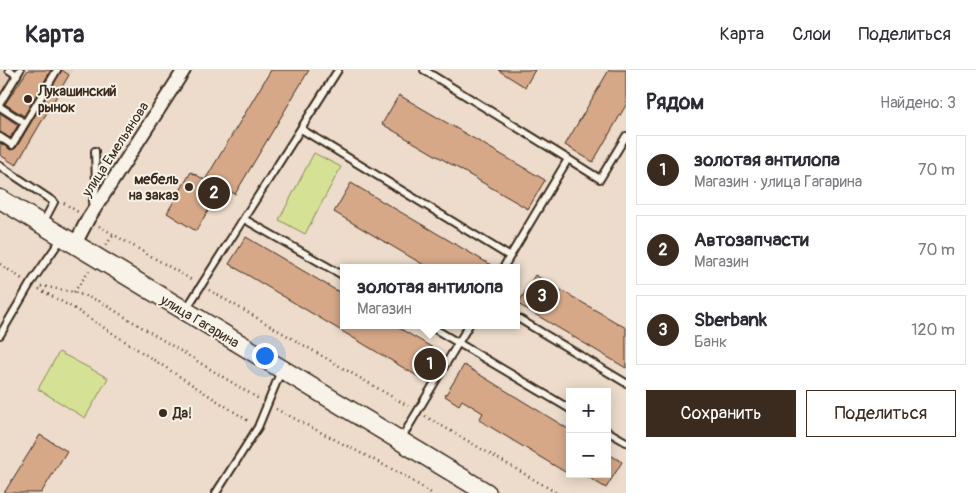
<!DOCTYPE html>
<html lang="ru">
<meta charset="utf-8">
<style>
:root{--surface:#fff;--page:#f7f7f7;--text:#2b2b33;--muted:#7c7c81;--line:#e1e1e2;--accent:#3b2a1e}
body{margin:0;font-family:Pangolin,sans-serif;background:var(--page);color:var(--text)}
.controls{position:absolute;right:15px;bottom:15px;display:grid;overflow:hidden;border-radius:0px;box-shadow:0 2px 12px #0003}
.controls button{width:45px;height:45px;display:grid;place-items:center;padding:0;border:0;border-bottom:1px solid var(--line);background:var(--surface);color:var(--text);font:25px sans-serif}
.you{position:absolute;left:264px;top:285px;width:18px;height:18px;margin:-12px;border:4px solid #fff;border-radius:50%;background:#1a73e8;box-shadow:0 0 0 8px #1a73e833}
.badge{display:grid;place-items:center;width:32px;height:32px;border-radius:50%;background:var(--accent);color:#fff;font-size:16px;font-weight:700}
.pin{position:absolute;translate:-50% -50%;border:2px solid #fff;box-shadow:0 1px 5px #0006}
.popup{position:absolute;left:340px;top:194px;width:180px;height:65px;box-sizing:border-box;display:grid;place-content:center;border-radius:0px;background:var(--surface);filter:drop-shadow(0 1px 4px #0005);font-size:16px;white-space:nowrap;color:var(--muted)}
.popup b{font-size:19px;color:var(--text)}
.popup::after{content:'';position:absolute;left:50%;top:100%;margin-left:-10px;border:10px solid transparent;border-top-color:var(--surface)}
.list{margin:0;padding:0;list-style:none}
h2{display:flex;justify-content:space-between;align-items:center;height:65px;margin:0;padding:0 20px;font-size:21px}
h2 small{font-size:16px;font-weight:400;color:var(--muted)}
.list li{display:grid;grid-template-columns:32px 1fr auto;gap:15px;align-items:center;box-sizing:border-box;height:70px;margin:0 10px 10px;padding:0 10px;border:1px solid var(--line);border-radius:0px}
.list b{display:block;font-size:19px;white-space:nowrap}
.list p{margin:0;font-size:16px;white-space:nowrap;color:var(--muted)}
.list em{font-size:16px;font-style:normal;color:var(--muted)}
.actions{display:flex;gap:10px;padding:15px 20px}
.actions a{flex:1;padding:11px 0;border:1px solid var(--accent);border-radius:0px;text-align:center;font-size:18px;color:var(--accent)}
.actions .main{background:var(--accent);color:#fff}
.map{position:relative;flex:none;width:626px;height:423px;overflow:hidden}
header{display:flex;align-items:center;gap:30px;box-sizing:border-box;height:70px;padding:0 25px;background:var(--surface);border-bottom:1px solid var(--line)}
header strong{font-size:24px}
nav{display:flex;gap:28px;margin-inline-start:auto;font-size:18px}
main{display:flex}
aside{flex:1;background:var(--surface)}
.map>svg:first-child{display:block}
.built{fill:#e6ccb7}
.green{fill:#d5e295;stroke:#88865a}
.building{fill:#d6a888;stroke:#3b2a1e}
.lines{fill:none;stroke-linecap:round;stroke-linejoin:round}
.lane-casing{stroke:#3b2a1e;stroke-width:10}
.street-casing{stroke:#3b2a1e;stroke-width:16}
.secondary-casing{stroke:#3b2a1e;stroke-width:21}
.path{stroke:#3b2a1e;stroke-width:2.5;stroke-dasharray:1 4;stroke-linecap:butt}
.lane{stroke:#f7f3e8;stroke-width:6}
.street{stroke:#f7f3e8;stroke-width:12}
.secondary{stroke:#f7f3e8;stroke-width:18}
.poi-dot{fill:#3b2a1e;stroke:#f7f3e8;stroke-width:2}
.labels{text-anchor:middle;stroke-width:4;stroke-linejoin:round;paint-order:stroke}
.poi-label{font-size:14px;font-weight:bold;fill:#3b2a1e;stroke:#f7f3e8;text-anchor:start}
.street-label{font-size:14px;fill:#3b2a1e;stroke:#f7f3e8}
</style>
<header>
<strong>Карта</strong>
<nav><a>Карта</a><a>Слои</a><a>Поделиться</a></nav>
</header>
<main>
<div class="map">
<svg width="626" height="423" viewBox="0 0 626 423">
<rect width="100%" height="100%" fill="#eddccb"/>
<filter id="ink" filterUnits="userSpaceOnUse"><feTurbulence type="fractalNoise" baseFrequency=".02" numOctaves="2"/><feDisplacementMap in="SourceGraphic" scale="10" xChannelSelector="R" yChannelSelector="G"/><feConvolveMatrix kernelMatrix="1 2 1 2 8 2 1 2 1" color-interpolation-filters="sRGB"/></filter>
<g filter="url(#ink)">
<polygon class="built" points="0,0 73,0 17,96 0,85"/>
<g class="green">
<polygon points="314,83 341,97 305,164 279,150"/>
<polygon points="59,282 108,308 85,348 38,319"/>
</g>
<g class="building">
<polygon points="28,0 51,0 24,46 5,34"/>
<polygon points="62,0 69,5 16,95 0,85 0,73 11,80 16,78"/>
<polygon points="271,0 309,0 235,124 222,117 196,161 167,143 191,102 205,110"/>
<polygon points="498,0 535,0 525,17"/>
<polygon points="609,0 626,0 626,35 593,92 565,75"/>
<polygon points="399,25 545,110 528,139 382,54"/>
<polygon points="0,43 18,55 10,68 0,62"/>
<polygon points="351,113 496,198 429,198 334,142"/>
<polygon points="246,167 344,225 344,255 394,255 440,282 424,310 229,194"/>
<polygon points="535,205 626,258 626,298 518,234"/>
<polygon points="464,295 570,360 570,405 479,350 483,343 462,330 459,335 445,326"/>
<polygon points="40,365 67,381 41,423 4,423"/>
<polygon points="607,383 622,392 606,418 583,404 607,404"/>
</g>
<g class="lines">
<defs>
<g id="lane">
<polyline points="9,0 17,5"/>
<polyline points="424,0 568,89"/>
<polyline points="0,33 20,0"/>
<polyline points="0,37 25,53"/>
<polyline points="301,59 509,186"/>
<polyline points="0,67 12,75 57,0"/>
<polyline points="0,96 54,132 43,153"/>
<polyline points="92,136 96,117 95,81"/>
<polyline points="244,149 344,206"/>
<polyline points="503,198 568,89 600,109 626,66"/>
<polyline points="185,241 338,0"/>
<polyline points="516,247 626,313"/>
<polyline points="428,255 570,339"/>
<polyline points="0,265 30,214 62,168"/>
<polyline points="607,361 626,372"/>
<polyline points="401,369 469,255"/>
<polyline points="216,423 258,357 281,301"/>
</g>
<polyline id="street" points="74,176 88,149 184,0"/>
<polyline id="secondary" points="0,129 487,423"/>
</defs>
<use href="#lane" class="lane-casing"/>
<use href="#street" class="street-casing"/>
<use href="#secondary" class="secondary-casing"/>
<g class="path">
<polyline points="64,133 78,142"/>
<polyline points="99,156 192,210"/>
<polyline points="106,175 114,164"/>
<polyline points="0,194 22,209"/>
<polyline points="41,216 74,222 99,231 259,329"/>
<polyline points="39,219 75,239 250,352"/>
<polyline points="209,220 408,336"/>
<polyline points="74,222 89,201"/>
<polyline points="276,339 403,405 431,423"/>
<polyline points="425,346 557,423"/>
</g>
<use href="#lane" class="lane"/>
<use href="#street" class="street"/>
<use href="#secondary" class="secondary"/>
</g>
</g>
<g class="poi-dot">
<circle cx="28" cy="29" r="5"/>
<circle cx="189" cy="117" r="5"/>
<circle cx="163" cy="343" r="5"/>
</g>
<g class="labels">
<g class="poi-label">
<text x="38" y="26">Лукашинский<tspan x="38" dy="16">рынок</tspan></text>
<text x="179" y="114" text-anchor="end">мебель<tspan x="179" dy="16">на заказ</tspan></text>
<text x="173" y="348">Да!</text>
</g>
<g class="street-label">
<text transform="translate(115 79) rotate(-57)" y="5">улица Емельянова</text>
<text transform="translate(200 251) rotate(31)" y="5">улица Гагарина</text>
</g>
</g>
</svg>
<div class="controls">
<button>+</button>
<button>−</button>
</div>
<div class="you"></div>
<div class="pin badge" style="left:430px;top:294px">1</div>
<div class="popup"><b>золотая антилопа</b>Магазин</div>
<div class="pin badge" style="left:214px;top:123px">2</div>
<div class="pin badge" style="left:542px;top:226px">3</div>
</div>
<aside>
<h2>Рядом<small>Найдено: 3</small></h2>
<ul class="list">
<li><span class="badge">1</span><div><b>золотая антилопа</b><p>Магазин · улица Гагарина</p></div><em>70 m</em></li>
<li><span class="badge">2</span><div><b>Автозапчасти</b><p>Магазин</p></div><em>70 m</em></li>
<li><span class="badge">3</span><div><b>Sberbank</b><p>Банк</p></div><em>120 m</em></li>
</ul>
<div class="actions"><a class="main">Сохранить</a><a>Поделиться</a></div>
</aside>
</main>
